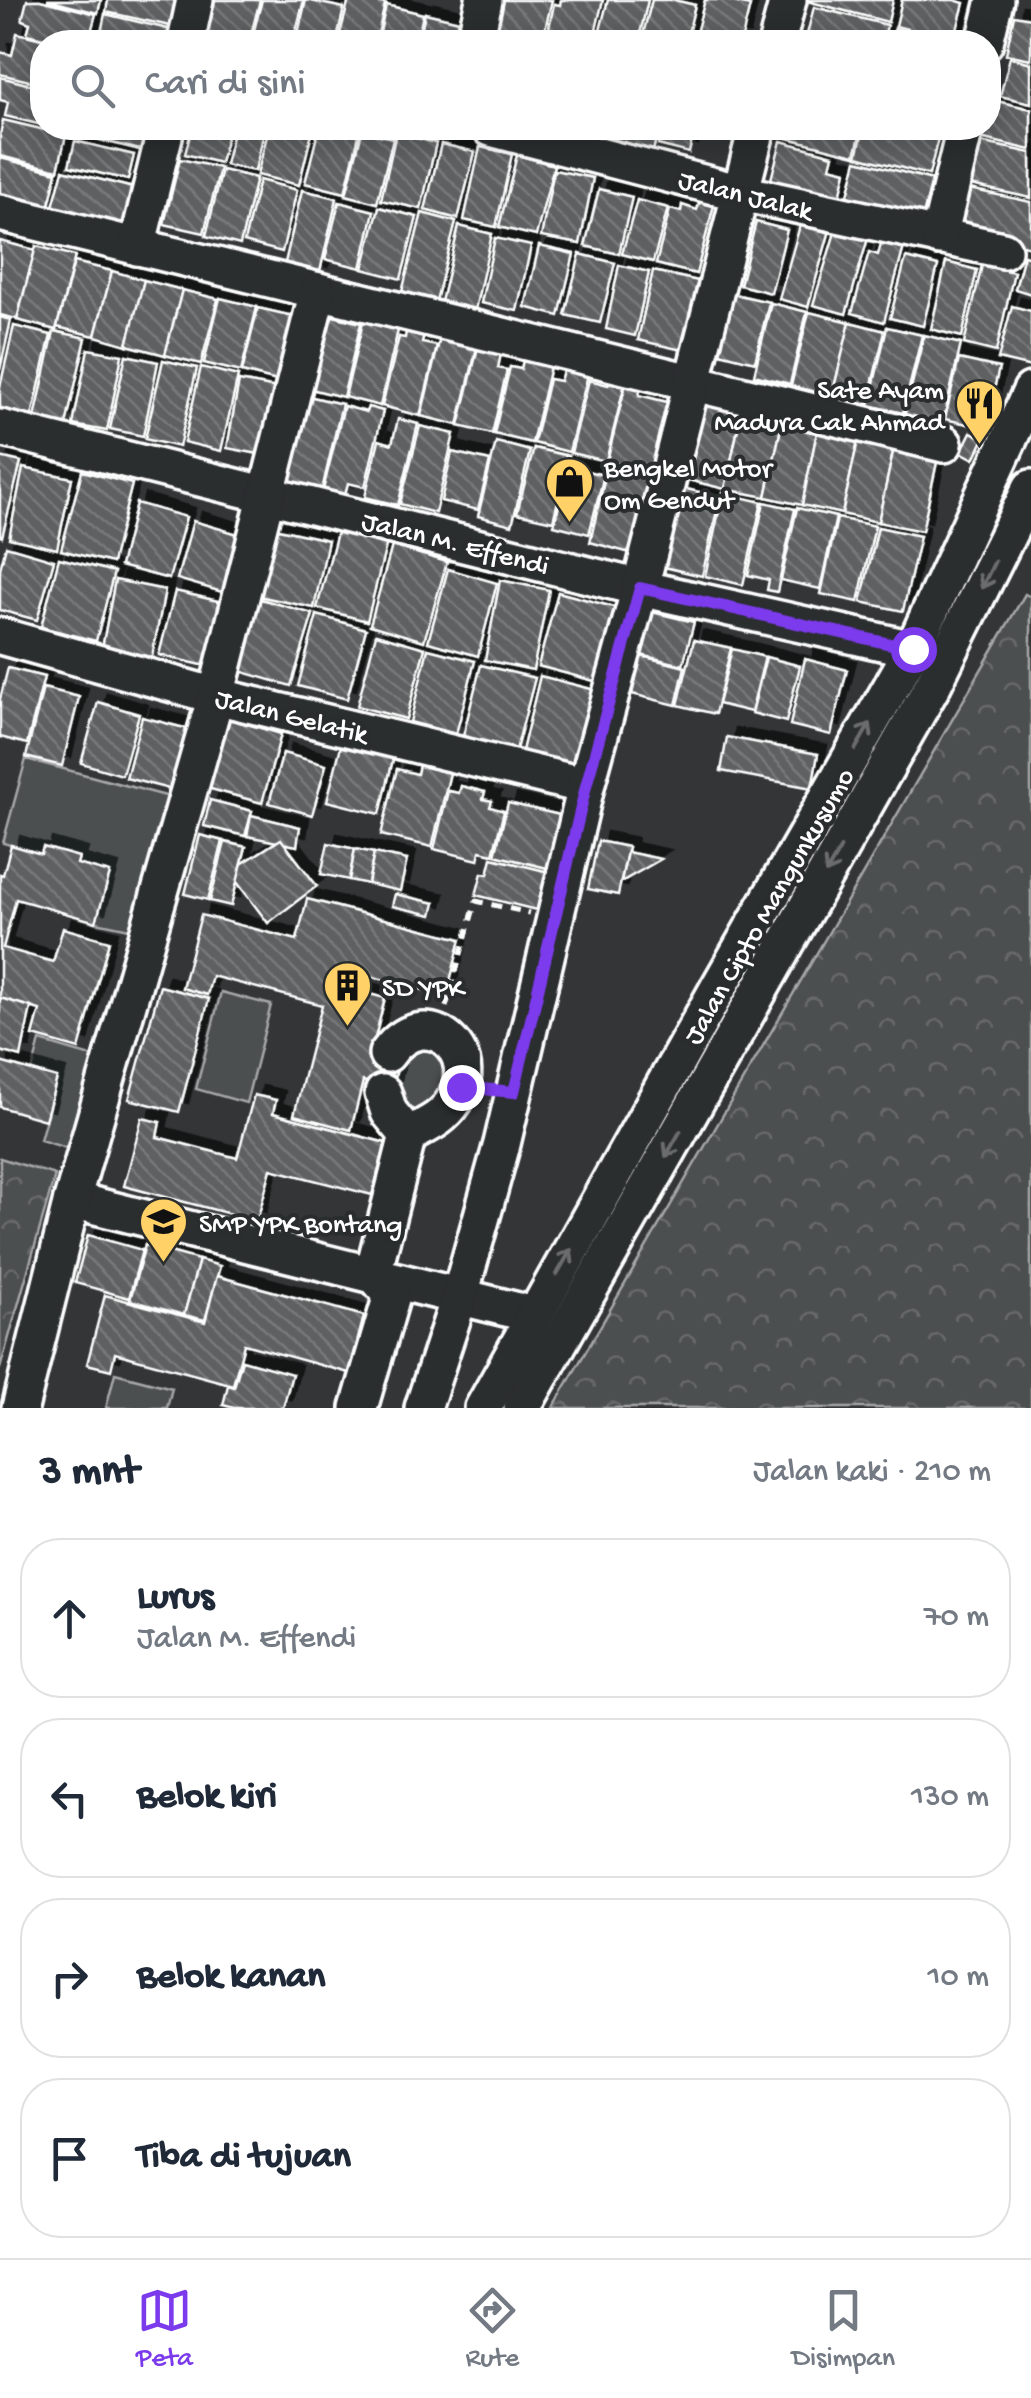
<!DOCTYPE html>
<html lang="id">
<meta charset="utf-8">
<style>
:root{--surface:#fff;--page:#f2f2f3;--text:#1f2937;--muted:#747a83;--line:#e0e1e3;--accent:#7c3aed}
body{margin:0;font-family:"Gochi Hand",sans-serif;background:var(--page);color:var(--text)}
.stop{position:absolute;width:30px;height:30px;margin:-22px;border:8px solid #7c3aed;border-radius:50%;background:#fff}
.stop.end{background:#7c3aed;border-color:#fff;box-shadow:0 2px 10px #0008}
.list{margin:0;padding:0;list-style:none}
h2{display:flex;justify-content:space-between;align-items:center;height:130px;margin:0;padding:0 40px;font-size:42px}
h2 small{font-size:32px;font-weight:400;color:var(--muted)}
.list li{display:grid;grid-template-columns:65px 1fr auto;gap:30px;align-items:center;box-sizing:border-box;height:160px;margin:0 20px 20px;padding:0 20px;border:2px solid var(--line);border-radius:40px}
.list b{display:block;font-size:38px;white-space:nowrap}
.list p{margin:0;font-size:32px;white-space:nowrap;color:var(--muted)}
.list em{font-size:32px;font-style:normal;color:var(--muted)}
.icon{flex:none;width:55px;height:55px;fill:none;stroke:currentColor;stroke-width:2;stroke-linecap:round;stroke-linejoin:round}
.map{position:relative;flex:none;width:1031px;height:1408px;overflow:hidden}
.search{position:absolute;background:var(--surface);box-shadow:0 5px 25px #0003;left:30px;right:30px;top:30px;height:110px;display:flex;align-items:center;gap:25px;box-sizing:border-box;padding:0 35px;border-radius:40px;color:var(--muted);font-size:38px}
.sheet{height:850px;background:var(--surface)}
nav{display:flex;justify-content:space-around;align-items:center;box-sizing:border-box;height:140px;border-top:2px solid var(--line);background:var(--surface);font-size:28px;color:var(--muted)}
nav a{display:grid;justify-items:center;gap:5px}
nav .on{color:var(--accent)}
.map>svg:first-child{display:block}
.forest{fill:url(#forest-crowns);stroke:#a6a7a8;stroke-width:2.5}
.park{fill:#4c4f50;stroke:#a6a7a8;stroke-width:2.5}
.building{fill:url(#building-back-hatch);stroke:#fff;stroke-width:2.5;filter:url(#shadow)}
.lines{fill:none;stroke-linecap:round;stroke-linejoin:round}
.minor-casing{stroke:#fff;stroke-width:42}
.path{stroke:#fff;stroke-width:5;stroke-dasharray:10 8;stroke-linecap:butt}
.minor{stroke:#2a2d2e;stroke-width:35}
.oneway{stroke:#6a6c6d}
.route{stroke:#7c3aed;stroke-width:12}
.labels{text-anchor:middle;stroke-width:8;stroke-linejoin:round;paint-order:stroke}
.street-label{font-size:28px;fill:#fff;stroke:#2a2d2e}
.poi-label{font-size:28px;fill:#fff;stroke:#2a2d2e;text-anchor:start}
</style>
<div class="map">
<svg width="1031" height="1408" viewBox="0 0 1031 1408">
<defs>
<pattern id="forest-crowns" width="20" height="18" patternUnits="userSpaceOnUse" patternTransform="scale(2.5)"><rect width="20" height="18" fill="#4c4f50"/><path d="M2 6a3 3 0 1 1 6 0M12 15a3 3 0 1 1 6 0" fill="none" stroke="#67696a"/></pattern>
<pattern id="building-back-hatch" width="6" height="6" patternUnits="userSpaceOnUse" patternTransform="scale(2.5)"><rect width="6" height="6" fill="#5f6162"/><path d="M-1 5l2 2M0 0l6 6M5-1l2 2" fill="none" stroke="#77797a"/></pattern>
<filter id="shadow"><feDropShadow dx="9" dy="-9" stdDeviation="0" flood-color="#0009"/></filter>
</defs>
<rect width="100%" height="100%" fill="#333536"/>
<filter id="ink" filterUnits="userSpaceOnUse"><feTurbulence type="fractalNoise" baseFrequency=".01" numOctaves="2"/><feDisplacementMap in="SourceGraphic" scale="20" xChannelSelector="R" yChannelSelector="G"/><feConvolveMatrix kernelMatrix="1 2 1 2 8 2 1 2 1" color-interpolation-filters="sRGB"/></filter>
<g filter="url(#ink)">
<g class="forest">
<polygon points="1025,594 1031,597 1031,1408 553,1408"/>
<polygon points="0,1158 55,1175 0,1369"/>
</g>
<g class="park">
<polygon points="26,759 177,799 139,931 96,922 109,873 77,864 78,857 44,847 41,854 3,843"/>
<polygon points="221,992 271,1005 246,1103 196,1089"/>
<polygon points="40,1041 108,1061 82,1153 40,1140 57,1079 32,1071"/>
<polygon points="402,1049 443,1049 449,1088 410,1119 388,1082"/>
<polygon points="115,1373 172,1388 167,1408 106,1408"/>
</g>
<g class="building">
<polygon points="27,0 40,0 96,14 88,42 60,42 27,34 30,23 22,20"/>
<polygon points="47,0 101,0 98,13"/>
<polygon points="108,0 181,0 175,27 106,12"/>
<polygon points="213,0 260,0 249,42 202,42"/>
<polygon points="262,0 304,0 293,42 251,42"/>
<polygon points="306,0 344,8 336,42 296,42"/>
<polygon points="349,0 369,0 385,4 376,42 338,42"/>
<polygon points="503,0 552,0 542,42 495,33"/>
<polygon points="561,0 603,0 593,42 546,42 554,4 560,5"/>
<polygon points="608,0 648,0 638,42 597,42"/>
<polygon points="652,0 674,0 695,5 686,42 641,42"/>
<polygon points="705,0 725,0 750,6 741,42 688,42 689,36 695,37"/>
<polygon points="803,0 893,0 888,22"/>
<polygon points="902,0 954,0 964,3 954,41 896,26"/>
<polygon points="386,5 423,14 417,42 378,42"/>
<polygon points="814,7 887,25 883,42 805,42"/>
<polygon points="425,13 459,21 454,42 459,42 419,42"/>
<polygon points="105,14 172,30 169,42 99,42"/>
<polygon points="1014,15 1031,18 1031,59 1006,54"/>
<polygon points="895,28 950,42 891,42"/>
<polygon points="17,33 54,42 42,42 42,84 0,74 0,52 12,55"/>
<polygon points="1010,57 1031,63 1031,103 1000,96"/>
<polygon points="0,77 42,88 42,125 5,116 8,102 0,100"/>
<polygon points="988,99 1031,109 1031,150 976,137 978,128 988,128"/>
<polygon points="3,120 66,135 58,170 0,156 0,135"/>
<polygon points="77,128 155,128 148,152 76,134"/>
<polygon points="192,128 229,128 220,163 185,154"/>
<polygon points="234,128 265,128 255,171 225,165"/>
<polygon points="269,128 313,128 299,185 257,175"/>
<polygon points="319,128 329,128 359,135 345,193 305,183"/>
<polygon points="571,128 615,128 610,146 569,136"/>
<polygon points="618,128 659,128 653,151 615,142"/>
<polygon points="662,128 695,128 689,153 658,145"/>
<polygon points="778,128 862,128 855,155 776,135"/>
<polygon points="864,128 931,128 940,130 929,175 857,156"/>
<polygon points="362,131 393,138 377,203 346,195"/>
<polygon points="396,133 436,143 421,209 381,200"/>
<polygon points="75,141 134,155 128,180 69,166"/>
<polygon points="781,141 833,155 830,167 846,171 839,201 770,183"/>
<polygon points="975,141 1031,153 1031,198 966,184"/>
<polygon points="441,144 475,152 458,219 425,210"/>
<polygon points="480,147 512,154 496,227 464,220"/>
<polygon points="517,155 554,165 536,236 499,227"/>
<polygon points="0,158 57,172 47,214 0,203"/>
<polygon points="180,159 220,168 204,233 164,224"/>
<polygon points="857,160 932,180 921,223 846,203"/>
<polygon points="63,170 133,188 121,232 51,214"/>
<polygon points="222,170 256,178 240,245 206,236"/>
<polygon points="554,170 593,178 580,244 541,237"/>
<polygon points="259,180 297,190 282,252 244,242"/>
<polygon points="964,188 1031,202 1031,247 955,230"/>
<polygon points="599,189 632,197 619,254 585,246"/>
<polygon points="302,190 337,198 319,276 284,267"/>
<polygon points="701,197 715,201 696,274 656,264 670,209 681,212 682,205 697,210"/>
<polygon points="637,200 668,208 653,262 622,254"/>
<polygon points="339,202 374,211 361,268 325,259"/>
<polygon points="379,207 417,217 401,279 363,269"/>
<polygon points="422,213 456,222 436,301 402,292"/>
<polygon points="756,222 787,230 771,293 740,285"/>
<polygon points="801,222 830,230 808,307 779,299"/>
<polygon points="459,226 492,234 474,314 440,306"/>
<polygon points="836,229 868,238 846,314 813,305"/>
<polygon points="883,236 905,243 884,322 852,313 869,252 878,255"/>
<polygon points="495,238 531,246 517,311 481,303"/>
<polygon points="0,241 35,250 17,319 0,315"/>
<polygon points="36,246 75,256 56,330 17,320"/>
<polygon points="539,246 574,254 559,316 525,307"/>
<polygon points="580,254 615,263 600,323 565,315"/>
<polygon points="1024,255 1031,257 1031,294 1015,289"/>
<polygon points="906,258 938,266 923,326 890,318"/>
<polygon points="74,262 112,271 95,336 57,327"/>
<polygon points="946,262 977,270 962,337 931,329"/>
<polygon points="619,265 649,272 635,336 606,329"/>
<polygon points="982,265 1014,272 996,352 964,344"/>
<polygon points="112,271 144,280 127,345 95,336"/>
<polygon points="653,271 698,281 682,350 638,340"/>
<polygon points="144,280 182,290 165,355 127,345"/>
<polygon points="182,290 218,299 201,364 165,355"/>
<polygon points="730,293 769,302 755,362 716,352"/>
<polygon points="220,298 257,307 241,372 204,363"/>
<polygon points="771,303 807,312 790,384 754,375"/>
<polygon points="1012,306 1031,311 1031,367 998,359"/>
<polygon points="258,308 297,317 281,382 242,372"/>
<polygon points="809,312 850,322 832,396 791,386"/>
<polygon points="325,314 361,323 343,397 307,388"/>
<polygon points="365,314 386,320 385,327 398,330 380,406 345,397"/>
<polygon points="0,317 11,320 0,370"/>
<polygon points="850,322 885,331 867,405 832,396"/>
<polygon points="14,326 51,335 32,416 0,408 0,387"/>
<polygon points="407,326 425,331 422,343 437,346 420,416 382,406 399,337 405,338"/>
<polygon points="887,327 922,335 903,413 869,405"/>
<polygon points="54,331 86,338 66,425 35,418"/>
<polygon points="441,334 478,343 458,425 421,416"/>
<polygon points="924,335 961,344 942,427 904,417"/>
<polygon points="479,343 502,349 498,368 507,370 492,434 459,426"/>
<polygon points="88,349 122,355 107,431 73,425"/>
<polygon points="525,352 552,358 532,443 494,434 510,367 521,369"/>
<polygon points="126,355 158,362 143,436 110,429"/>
<polygon points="959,359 999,368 985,428 945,419"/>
<polygon points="163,360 197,368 179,447 145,439"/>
<polygon points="565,364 589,370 569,452 534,443 549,379 560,381"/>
<polygon points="201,367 238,376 221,451 184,442"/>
<polygon points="611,375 626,379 606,461 571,453 589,380 608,385"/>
<polygon points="627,379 642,383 639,395 667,402 650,472 607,461"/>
<polygon points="239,381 282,389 269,456 227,448"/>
<polygon points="304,395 342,404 322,490 283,480"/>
<polygon points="700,401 742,410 725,489 684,479"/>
<polygon points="344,406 366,412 368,407 383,411 365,487 348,483 345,495 323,490"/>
<polygon points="742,410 783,419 766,497 725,489"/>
<polygon points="398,419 418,424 398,505 365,497 379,440 392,444"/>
<polygon points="783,419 818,427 802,505 766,497"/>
<polygon points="420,426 454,434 435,513 400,504"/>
<polygon points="818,427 859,436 842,514 802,505"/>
<polygon points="971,432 984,438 974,459 961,452"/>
<polygon points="859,436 895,443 878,522 842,514"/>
<polygon points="496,442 530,451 512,525 478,516"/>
<polygon points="895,443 939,453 922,531 878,522"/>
<polygon points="534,448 569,456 553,521 517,513"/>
<polygon points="452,452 490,461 478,510 441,501"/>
<polygon points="0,457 21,462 2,537 0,536"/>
<polygon points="569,467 604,475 589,534 554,525"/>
<polygon points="23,468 72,478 57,549 9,538"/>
<polygon points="607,469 648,479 630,553 590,542"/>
<polygon points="82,471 132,484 112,563 61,550"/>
<polygon points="682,488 720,497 702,576 664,567"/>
<polygon points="723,493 762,502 743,585 705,576"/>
<polygon points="764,502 795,509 777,592 767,590 769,580 748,575"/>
<polygon points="136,503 186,517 169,579 120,566"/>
<polygon points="797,508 836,517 820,589 781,580"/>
<polygon points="837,518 875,526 858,602 821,594"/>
<polygon points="193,521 245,536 229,594 177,579"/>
<polygon points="269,527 328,540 314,608 254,595"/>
<polygon points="878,527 920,536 903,611 861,602"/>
<polygon points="338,529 387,542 367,621 317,608"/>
<polygon points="6,546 54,560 37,620 0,610 0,569"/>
<polygon points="392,546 447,562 424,641 370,625"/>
<polygon points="59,558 114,572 96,641 41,627"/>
<polygon points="448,569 497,583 478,656 428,642"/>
<polygon points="115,580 165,590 152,657 102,648"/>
<polygon points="500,580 549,590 533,670 485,660"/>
<polygon points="175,591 222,602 206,666 159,655"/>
<polygon points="558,592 617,608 598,682 538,666"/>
<polygon points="257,598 313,614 291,686 236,670"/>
<polygon points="652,612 694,622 683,665 641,655"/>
<polygon points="317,615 366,629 347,699 298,686"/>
<polygon points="376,634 425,648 406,719 357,706"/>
<polygon points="694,640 731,648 715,714 678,705"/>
<polygon points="428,649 475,661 456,734 410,722"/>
<polygon points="732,649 765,657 751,712 718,704"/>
<polygon points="641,656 685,667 676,705 632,694"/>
<polygon points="766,657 800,666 786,722 752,713"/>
<polygon points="805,659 847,670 831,735 790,725"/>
<polygon points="481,665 535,678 516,750 463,736"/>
<polygon points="8,668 44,677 27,744 0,737 0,699"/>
<polygon points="540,676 595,690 577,764 522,751"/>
<polygon points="43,688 79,697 62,766 26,757"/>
<polygon points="98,702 139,714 122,775 81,763"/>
<polygon points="142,717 188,729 173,790 126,778"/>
<polygon points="226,718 281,734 262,803 207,788"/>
<polygon points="727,737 818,754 812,788 721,771"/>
<polygon points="343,738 395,751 380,814 327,801"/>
<polygon points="283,753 326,765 312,815 269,803"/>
<polygon points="419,765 450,773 432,847 381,835 397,769 417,774"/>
<polygon points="461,786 485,792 483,799 492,801 490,807 504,811 493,854 480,851 478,860 434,849 448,791 459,793"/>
<polygon points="210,800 252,811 245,836 204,826"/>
<polygon points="508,803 564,816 551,869 495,855"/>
<polygon points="251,815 300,827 297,846 247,836"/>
<polygon points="200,835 223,841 208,900 185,894"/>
<polygon points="281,839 317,886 268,923 233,877 240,865"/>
<polygon points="598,841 628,847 618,895 588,889"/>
<polygon points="225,842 246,847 231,906 210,901"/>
<polygon points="328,843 355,849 349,880 321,874"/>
<polygon points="11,845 41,854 43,847 79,857 77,864 110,873 96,922 16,899 3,948 53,962 63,928 109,941 79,1049 33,1036 40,1010 0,998 0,874 3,875"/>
<polygon points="355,849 374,853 368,884 349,880"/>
<polygon points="627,852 661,859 621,882"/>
<polygon points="374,853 407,860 400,891 368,884"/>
<polygon points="492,858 549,872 540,911 476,895 482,873 488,874"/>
<polygon points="395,894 435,903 432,915 392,906"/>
<polygon points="307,899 461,939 446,996 343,969 339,986 385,998 372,1050 400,1057 392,1089 363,1081 351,1130 294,1115 322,1005 212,976 207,995 182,988 201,915 297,940"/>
<polygon points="160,986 209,999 179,1112 129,1099"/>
<polygon points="0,998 31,1007 21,1057 0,1051"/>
<polygon points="0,1062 57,1078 45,1120 0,1107"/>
<polygon points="254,1095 276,1100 273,1113 386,1143 372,1195 271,1169 257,1221 124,1186 142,1118 160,1122 157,1137 237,1158"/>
<polygon points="88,1235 142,1250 129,1298 75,1283"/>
<polygon points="145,1245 199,1260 184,1315 130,1300"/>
<polygon points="199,1260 220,1266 205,1320 184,1315"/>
<polygon points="217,1276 364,1316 349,1373 244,1344 233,1385 115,1353 111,1370 87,1364 105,1295 205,1322"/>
<polygon points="242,1360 292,1374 283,1408 234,1408 223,1405 228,1385 234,1387"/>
</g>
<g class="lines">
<defs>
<g id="minor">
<polyline points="186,42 195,0"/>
<polyline points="475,42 484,0"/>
<polyline points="777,42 788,0"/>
<polyline points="985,42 995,0"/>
<polyline points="491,128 741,193 1003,250"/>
<polyline points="0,213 944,444"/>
<polyline points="939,237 965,128"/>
<polyline points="137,247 166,128"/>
<polyline points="0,428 640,588 913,649"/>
<polyline points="0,636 216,696 586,786"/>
<path d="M383 1093 389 1112 408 1135C419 1129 432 1124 442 1115 497 1065 430 994 387 1054"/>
<polyline points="72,1200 534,1315"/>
<polyline points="20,1408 72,1200 216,696 318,291"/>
<polyline points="359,1408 392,1295 373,1273 408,1135"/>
<polyline points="423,1408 460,1295 502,1144 586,786 640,588 757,128"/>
<polyline points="483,1408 720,985 913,649 1031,391"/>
<polyline points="522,1408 933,685 1031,488"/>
</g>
</defs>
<use href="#minor" class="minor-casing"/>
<polyline class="path" points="446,1007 476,901 529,913"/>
<use href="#minor" class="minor"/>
</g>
<defs><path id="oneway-shaft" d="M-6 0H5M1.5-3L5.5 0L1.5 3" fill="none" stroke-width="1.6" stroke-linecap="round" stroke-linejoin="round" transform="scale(2.5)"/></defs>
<g class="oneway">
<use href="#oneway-shaft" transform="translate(988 575) rotate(116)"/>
<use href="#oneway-shaft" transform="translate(863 736) rotate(-60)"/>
<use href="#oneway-shaft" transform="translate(833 861) rotate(120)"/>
<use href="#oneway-shaft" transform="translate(673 1144) rotate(120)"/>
<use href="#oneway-shaft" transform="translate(564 1262) rotate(-60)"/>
</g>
</g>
<g class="lines" filter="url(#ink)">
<polyline class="route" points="461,1087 514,1092 586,786 640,588 913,649"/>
</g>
<defs>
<symbol id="restaurant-pin" viewBox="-11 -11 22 30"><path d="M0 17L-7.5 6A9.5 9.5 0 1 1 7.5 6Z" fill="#ffd166" stroke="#2a2d2e"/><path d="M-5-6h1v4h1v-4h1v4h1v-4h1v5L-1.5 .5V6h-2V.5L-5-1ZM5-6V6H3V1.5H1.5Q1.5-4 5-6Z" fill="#111"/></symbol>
<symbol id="shop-pin" viewBox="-11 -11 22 30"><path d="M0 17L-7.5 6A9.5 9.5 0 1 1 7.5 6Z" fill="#ffd166" stroke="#2a2d2e"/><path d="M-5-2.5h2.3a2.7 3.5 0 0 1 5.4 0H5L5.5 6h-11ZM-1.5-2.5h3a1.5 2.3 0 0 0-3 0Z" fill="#111"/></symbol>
<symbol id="building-pin" viewBox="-11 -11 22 30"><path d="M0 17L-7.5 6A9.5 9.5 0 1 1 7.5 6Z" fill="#ffd166" stroke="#2a2d2e"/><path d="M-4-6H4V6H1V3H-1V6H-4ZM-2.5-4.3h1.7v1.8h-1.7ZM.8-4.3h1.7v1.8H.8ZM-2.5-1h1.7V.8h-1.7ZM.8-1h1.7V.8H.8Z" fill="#111"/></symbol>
<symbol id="school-pin" viewBox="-11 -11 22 30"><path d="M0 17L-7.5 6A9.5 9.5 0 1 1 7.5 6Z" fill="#ffd166" stroke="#2a2d2e"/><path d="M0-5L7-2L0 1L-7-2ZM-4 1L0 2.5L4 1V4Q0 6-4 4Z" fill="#111"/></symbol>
</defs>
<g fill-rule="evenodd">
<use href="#restaurant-pin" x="952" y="376" width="55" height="75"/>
<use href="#shop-pin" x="542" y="454" width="55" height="75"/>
<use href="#building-pin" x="320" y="958" width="55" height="75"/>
<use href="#school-pin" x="136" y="1194" width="55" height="75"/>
</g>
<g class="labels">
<g class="street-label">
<text transform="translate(746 193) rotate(14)" y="10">Jalan Jalak</text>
<text transform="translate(456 541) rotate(14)" y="10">Jalan M. Effendi</text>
<text transform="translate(292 714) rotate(14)" y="10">Jalan Gelatik</text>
<text transform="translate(767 905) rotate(-60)" y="10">Jalan Cipto Mangunkusumo</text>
</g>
<g class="poi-label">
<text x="944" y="398" text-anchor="end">Sate Ayam<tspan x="944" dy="32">Madura Cak Ahmad</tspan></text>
<text x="604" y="476">Bengkel Motor<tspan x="604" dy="32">Om Gendut</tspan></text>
<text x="382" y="996">SD YPK</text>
<text x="199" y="1232">SMP YPK Bontang</text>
</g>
</g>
</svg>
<div class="stop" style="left:913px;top:649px"></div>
<div class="stop end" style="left:461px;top:1087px"></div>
<div class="search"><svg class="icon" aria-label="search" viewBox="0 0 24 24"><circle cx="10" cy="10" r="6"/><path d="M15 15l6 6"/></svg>Cari di sini</div>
</div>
<section class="sheet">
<h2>3 mnt<small>Jalan kaki · 210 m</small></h2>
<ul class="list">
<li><svg class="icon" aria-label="ahead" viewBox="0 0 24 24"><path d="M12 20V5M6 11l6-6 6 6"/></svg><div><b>Lurus</b><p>Jalan M. Effendi</p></div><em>70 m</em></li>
<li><svg class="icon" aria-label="left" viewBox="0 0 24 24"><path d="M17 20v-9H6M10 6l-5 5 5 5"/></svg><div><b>Belok kiri</b></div><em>130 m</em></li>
<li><svg class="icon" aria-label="right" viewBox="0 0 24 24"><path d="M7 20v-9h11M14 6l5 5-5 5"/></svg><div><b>Belok kanan</b></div><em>10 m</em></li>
<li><svg class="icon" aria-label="arrive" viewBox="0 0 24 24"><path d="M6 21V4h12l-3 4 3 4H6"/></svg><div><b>Tiba di tujuan</b></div></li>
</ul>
</section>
<nav>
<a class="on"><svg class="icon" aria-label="map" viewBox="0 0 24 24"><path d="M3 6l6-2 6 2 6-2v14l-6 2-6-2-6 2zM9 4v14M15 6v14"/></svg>Peta</a>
<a><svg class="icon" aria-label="directions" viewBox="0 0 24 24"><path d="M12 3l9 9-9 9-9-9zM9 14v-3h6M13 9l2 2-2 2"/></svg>Rute</a>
<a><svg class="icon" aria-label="saved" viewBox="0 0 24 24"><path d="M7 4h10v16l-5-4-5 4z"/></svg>Disimpan</a>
</nav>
